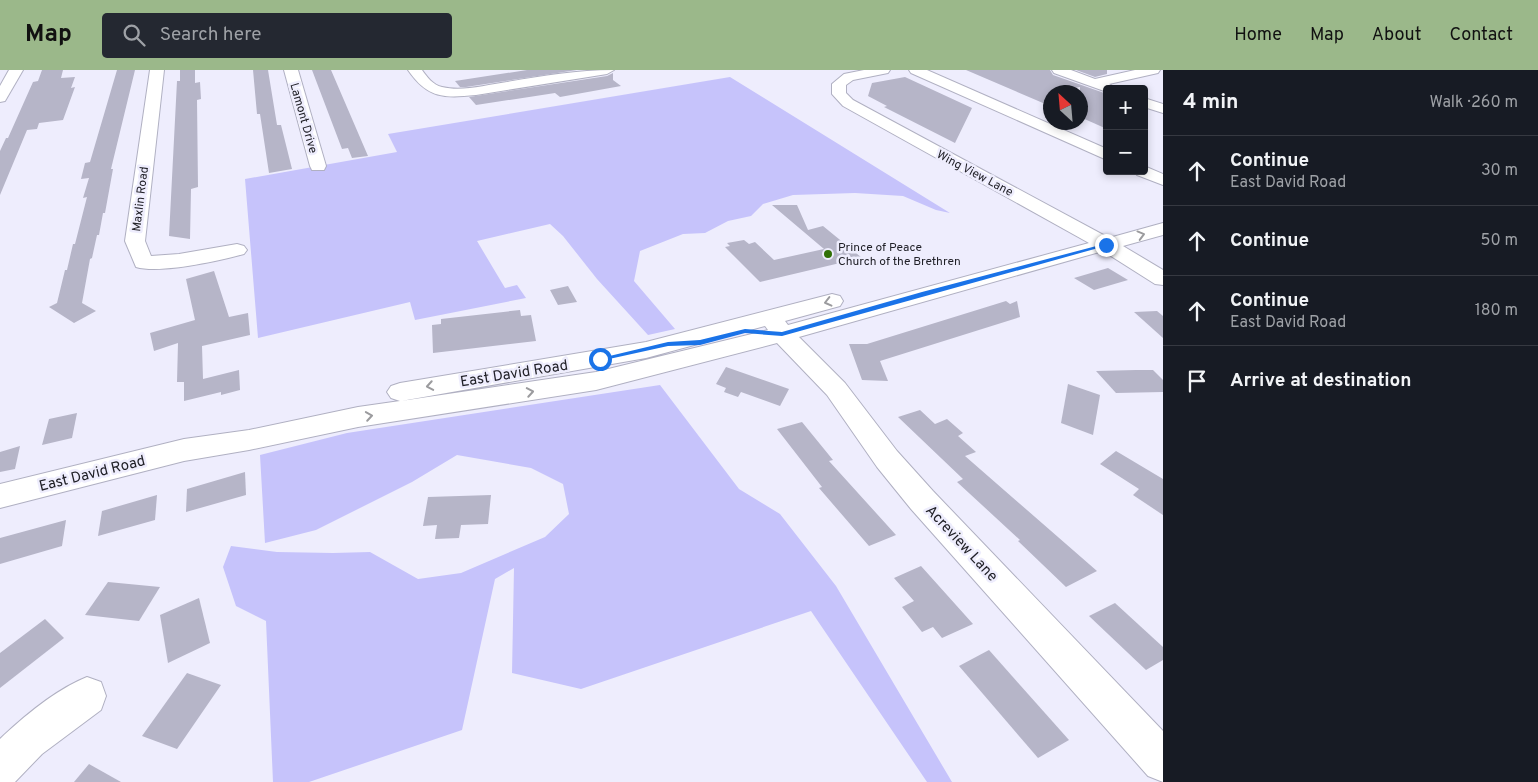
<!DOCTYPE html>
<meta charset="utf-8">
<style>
:root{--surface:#171b24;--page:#242831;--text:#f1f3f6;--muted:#9ea1a6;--line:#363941;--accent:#9bb88a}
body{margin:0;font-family:Overpass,sans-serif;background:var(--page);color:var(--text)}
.controls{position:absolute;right:15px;top:15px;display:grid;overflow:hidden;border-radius:5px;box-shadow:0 2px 8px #0003}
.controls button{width:45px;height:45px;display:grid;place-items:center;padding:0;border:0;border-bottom:1px solid var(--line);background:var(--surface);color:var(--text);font:25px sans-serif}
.compass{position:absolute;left:1043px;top:15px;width:45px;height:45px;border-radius:50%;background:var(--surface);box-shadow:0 2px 8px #0003;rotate:334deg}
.stop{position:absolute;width:15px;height:15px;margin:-11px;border:4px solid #1a73e8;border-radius:50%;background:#fff}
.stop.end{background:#1a73e8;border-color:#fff;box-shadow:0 1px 5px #0008}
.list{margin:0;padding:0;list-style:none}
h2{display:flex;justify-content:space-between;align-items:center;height:65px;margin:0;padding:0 20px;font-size:21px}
h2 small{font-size:16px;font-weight:400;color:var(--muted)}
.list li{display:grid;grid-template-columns:32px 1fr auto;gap:15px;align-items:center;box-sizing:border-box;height:70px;padding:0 20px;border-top:1px solid var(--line)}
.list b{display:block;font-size:19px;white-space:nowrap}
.list p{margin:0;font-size:16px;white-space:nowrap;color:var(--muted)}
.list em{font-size:16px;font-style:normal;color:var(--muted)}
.icon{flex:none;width:28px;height:28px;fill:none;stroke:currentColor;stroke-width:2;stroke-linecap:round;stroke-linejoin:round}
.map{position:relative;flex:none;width:1163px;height:712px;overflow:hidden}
header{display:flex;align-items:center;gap:30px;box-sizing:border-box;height:70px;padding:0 25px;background:var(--accent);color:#111}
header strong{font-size:24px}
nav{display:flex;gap:28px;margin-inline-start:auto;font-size:18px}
.search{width:350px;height:45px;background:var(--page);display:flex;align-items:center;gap:12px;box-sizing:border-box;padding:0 18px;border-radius:5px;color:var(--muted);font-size:19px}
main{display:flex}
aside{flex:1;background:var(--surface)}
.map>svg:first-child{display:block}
.green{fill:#c6c3fb}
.building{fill:#b6b5c8}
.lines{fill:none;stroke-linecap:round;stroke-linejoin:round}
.minor-casing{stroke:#b0b0c2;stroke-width:2}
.minor{fill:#fff;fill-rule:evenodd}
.oneway{stroke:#9b9b9e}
.route{fill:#1a73e8}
.poi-dot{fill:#317007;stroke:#eeedfd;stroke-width:2}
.labels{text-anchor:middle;stroke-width:5;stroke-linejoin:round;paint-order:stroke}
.far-street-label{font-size:12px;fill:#212128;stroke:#eeedfd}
.far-poi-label{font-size:12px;fill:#212128;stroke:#eeedfd;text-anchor:start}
.street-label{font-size:15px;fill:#212128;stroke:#eeedfd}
</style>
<header>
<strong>Map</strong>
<div class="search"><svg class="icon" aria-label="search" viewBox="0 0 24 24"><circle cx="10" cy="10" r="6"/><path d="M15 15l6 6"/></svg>Search here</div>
<nav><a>Home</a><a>Map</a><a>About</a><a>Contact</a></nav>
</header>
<main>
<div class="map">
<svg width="1163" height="712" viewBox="0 0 1163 712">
<rect width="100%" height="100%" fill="#eeedfd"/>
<g class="green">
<polygon points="730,7 950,143 936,140 903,126 855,123 793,125 763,134 751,146 728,151 705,163 683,164 640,181 634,211 675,259 648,265 597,209 563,166 550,154 477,171 505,218 517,215 526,228 415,250 410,232 258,268 245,109 397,82 388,64"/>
<polygon points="660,315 739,419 780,444 836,516 952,712 927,712 811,541 581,619 512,603 514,498 495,509 462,660 309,712 273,712 266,551 236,536 223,497 231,476 277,482 333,483 370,482 418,509 461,503 545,467 569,444 563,414 531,398 457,385 412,412 316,460 265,473 260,385 347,363"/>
</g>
<g class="building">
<polygon points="42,0 63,0 61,8 75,7 71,18 75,17 63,50 39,53 37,59 27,60 0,125 0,81 6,68 8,68 33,12 38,11"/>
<polygon points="117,0 135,0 111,99 113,99 105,143 103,143 99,165 97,165 92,188 90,189 82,233 96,241 74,253 49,237 57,233 65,200 67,200 73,174 75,174 87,127 83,128 89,108 81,109 85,93 90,92"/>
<polygon points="180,0 195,0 195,13 200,12 201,29 197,30 198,117 191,119 190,169 169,166 177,11 180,11"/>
<polygon points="253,0 268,0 277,55 281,55 292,99 269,103 260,44 257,44"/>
<polygon points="312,0 331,0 368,86 352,88 348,78 342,79"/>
<polygon points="527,0 577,0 466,17 460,17 455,11"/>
<polygon points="966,0 1050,0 1053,5 1107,24 1107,59 1080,47 1080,17 1050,22 1050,36"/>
<polygon points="1076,0 1107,0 1107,4 1095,7"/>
<polygon points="613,3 613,10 621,16 560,27 555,23 476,35 469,27 607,6"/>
<polygon points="905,7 972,38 955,73 884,37 887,36 868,26 872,13"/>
<polygon points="772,135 797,135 808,160 823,156 867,192 845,197 840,193 760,212 725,177 730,176 727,173 744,170 749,174 755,172 774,190 824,179"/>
<polygon points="1108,198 1128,210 1094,220 1074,208"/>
<polygon points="214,201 229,247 248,243 250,265 202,276 203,309 239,300 240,320 221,325 221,322 184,331 184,312 177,312 178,273 154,281 150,263 195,250 186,209"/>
<polygon points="568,216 577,232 558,235 550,220"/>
<polygon points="1006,231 1010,234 1017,231 1020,247 880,291 888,311 862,310 849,274 867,274"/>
<polygon points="520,240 521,246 531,245 536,271 433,283 432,255 441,254 441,249"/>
<polygon points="1157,241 1163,246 1163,268 1134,242"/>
<polygon points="726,297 789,319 780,336 741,322 738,327 724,322 726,318 716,314"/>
<polygon points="1136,300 1153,300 1163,310 1163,322 1116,323 1096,301"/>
<polygon points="1068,314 1100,325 1093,365 1061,353"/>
<polygon points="920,340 935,354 947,349 963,363 958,366 976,382 965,386 1097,501 1066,517 1018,471 1020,470 957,412 963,409 898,347"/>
<polygon points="77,343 72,368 42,375 49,349"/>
<polygon points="802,352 833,390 829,391 896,465 869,476 819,418 822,417 777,359"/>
<polygon points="20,376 15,399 0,402 0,382"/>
<polygon points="1116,381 1163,409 1163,445 1133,425 1139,419 1100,394"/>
<polygon points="245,402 246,425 186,442 187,419"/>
<polygon points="157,425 155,450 98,466 102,441"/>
<polygon points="491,425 488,454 461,455 459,468 435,469 437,455 423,456 428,427"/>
<polygon points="66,450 62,476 0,494 0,468"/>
<polygon points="921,496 973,554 942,568 933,557 922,562 902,537 914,531 894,508"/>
<polygon points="108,512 160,517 139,551 85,545"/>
<polygon points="199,528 210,573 168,593 160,545"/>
<polygon points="1115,533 1163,577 1163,590 1146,600 1089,546"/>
<polygon points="45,549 64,568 0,618 0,583"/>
<polygon points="989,580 1069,670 1038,688 959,596"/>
<polygon points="187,603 221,615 177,679 142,666"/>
<polygon points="89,694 121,712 74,712"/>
</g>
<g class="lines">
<defs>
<g id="minor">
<polygon points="9,0 23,0 5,31 0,32 0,16"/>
<path d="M150 0H164L145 171 151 186 179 184 237 174 244 176 247 180 244 184C218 191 160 204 136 197L125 171Z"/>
<polygon points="284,0 298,0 326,96 324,100 312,100 310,96"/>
<path d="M408 0H422C427 7 433 15 442 17 462 22 486 15 507 12 542 6 577 0 614 0L607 4 476 25C444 28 428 29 408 0Z"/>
<path d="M864 0H890L888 3 853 10 846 15V23L853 30 1109 168 1163 153V165L1123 176 1163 200V215L1155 214 1103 181 799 267 845 313 897 381 933 421 1163 661V712L1148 706 911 439 877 397 827 325 777 273 596 320 358 357 249 380 184 391 0 438V414L184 369 249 360 358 337 400 331 391 328 387 322 391 316 400 313 646 272 832 224 840 226 843 231 840 236 785 251 788 255 1089 173 843 36 832 24V14L844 4ZM765 256 768 260 596 302 401 331 646 288Z"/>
<polygon points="909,0 927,0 1107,79 1107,90 911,3"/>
<polygon points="1052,0 1071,0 1095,9 1135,0 1160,0 1158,3 1109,14 1117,19 1107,19 1107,22 1054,3"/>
<polygon points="1144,28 1163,34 1163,43 1144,37"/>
<polygon points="1144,96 1163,104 1163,115 1137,105 1135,101 1144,101"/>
<path d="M87 607 101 612 106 626 101 640 42 684 15 712H0V669C23 647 57 619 87 607Z"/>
</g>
</defs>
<use href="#minor" class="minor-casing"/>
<use href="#minor" class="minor"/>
</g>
<defs><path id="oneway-chevron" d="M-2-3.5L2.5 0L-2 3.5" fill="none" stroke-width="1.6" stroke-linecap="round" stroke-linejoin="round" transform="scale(1.25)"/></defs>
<g class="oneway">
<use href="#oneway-chevron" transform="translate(1141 165) rotate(-15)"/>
<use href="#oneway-chevron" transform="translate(828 232) rotate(166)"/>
<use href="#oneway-chevron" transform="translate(430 316) rotate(170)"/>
<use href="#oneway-chevron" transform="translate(530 322) rotate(-10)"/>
<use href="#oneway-chevron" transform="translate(369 346) rotate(-9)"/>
</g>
<polygon class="route" points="1104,174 1109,175 782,266 745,263 700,275 668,276 600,291 597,289 668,272 700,270 745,259 782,262 922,222"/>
<circle class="poi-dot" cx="828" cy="184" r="5"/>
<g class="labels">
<g class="far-street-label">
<text transform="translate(304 48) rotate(74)" y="4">Lamont Drive</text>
<text transform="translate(975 103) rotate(28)" y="4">Wing View Lane</text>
<text transform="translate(140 129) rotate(-83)" y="4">Maxlin Road</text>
</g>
<g class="far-poi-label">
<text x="838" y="181">Prince of Peace<tspan x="838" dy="14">Church of the Brethren</tspan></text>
</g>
<g class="street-label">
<text transform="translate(514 303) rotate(-9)" y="5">East David Road</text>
<text transform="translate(92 403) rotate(-14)" y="5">East David Road</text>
<text transform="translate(962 473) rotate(47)" y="5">Acreview Lane</text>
</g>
</g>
</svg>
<div class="controls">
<button>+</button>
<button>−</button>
</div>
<svg class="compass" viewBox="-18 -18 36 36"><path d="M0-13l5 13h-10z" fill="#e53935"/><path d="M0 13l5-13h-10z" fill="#9ea1a6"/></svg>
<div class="stop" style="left:600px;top:289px"></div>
<div class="stop end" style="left:1106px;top:175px"></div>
</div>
<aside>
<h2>4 min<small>Walk · 260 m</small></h2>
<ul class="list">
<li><svg class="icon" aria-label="ahead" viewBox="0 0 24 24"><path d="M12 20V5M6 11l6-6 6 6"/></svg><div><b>Continue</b><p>East David Road</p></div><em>30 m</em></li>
<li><svg class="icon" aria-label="ahead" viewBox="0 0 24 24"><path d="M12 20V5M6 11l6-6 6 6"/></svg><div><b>Continue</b></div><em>50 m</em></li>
<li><svg class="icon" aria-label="ahead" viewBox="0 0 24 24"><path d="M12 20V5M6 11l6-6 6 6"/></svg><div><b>Continue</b><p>East David Road</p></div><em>180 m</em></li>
<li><svg class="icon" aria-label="arrive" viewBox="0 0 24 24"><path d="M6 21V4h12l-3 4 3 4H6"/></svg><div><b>Arrive at destination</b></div></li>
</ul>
</aside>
</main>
